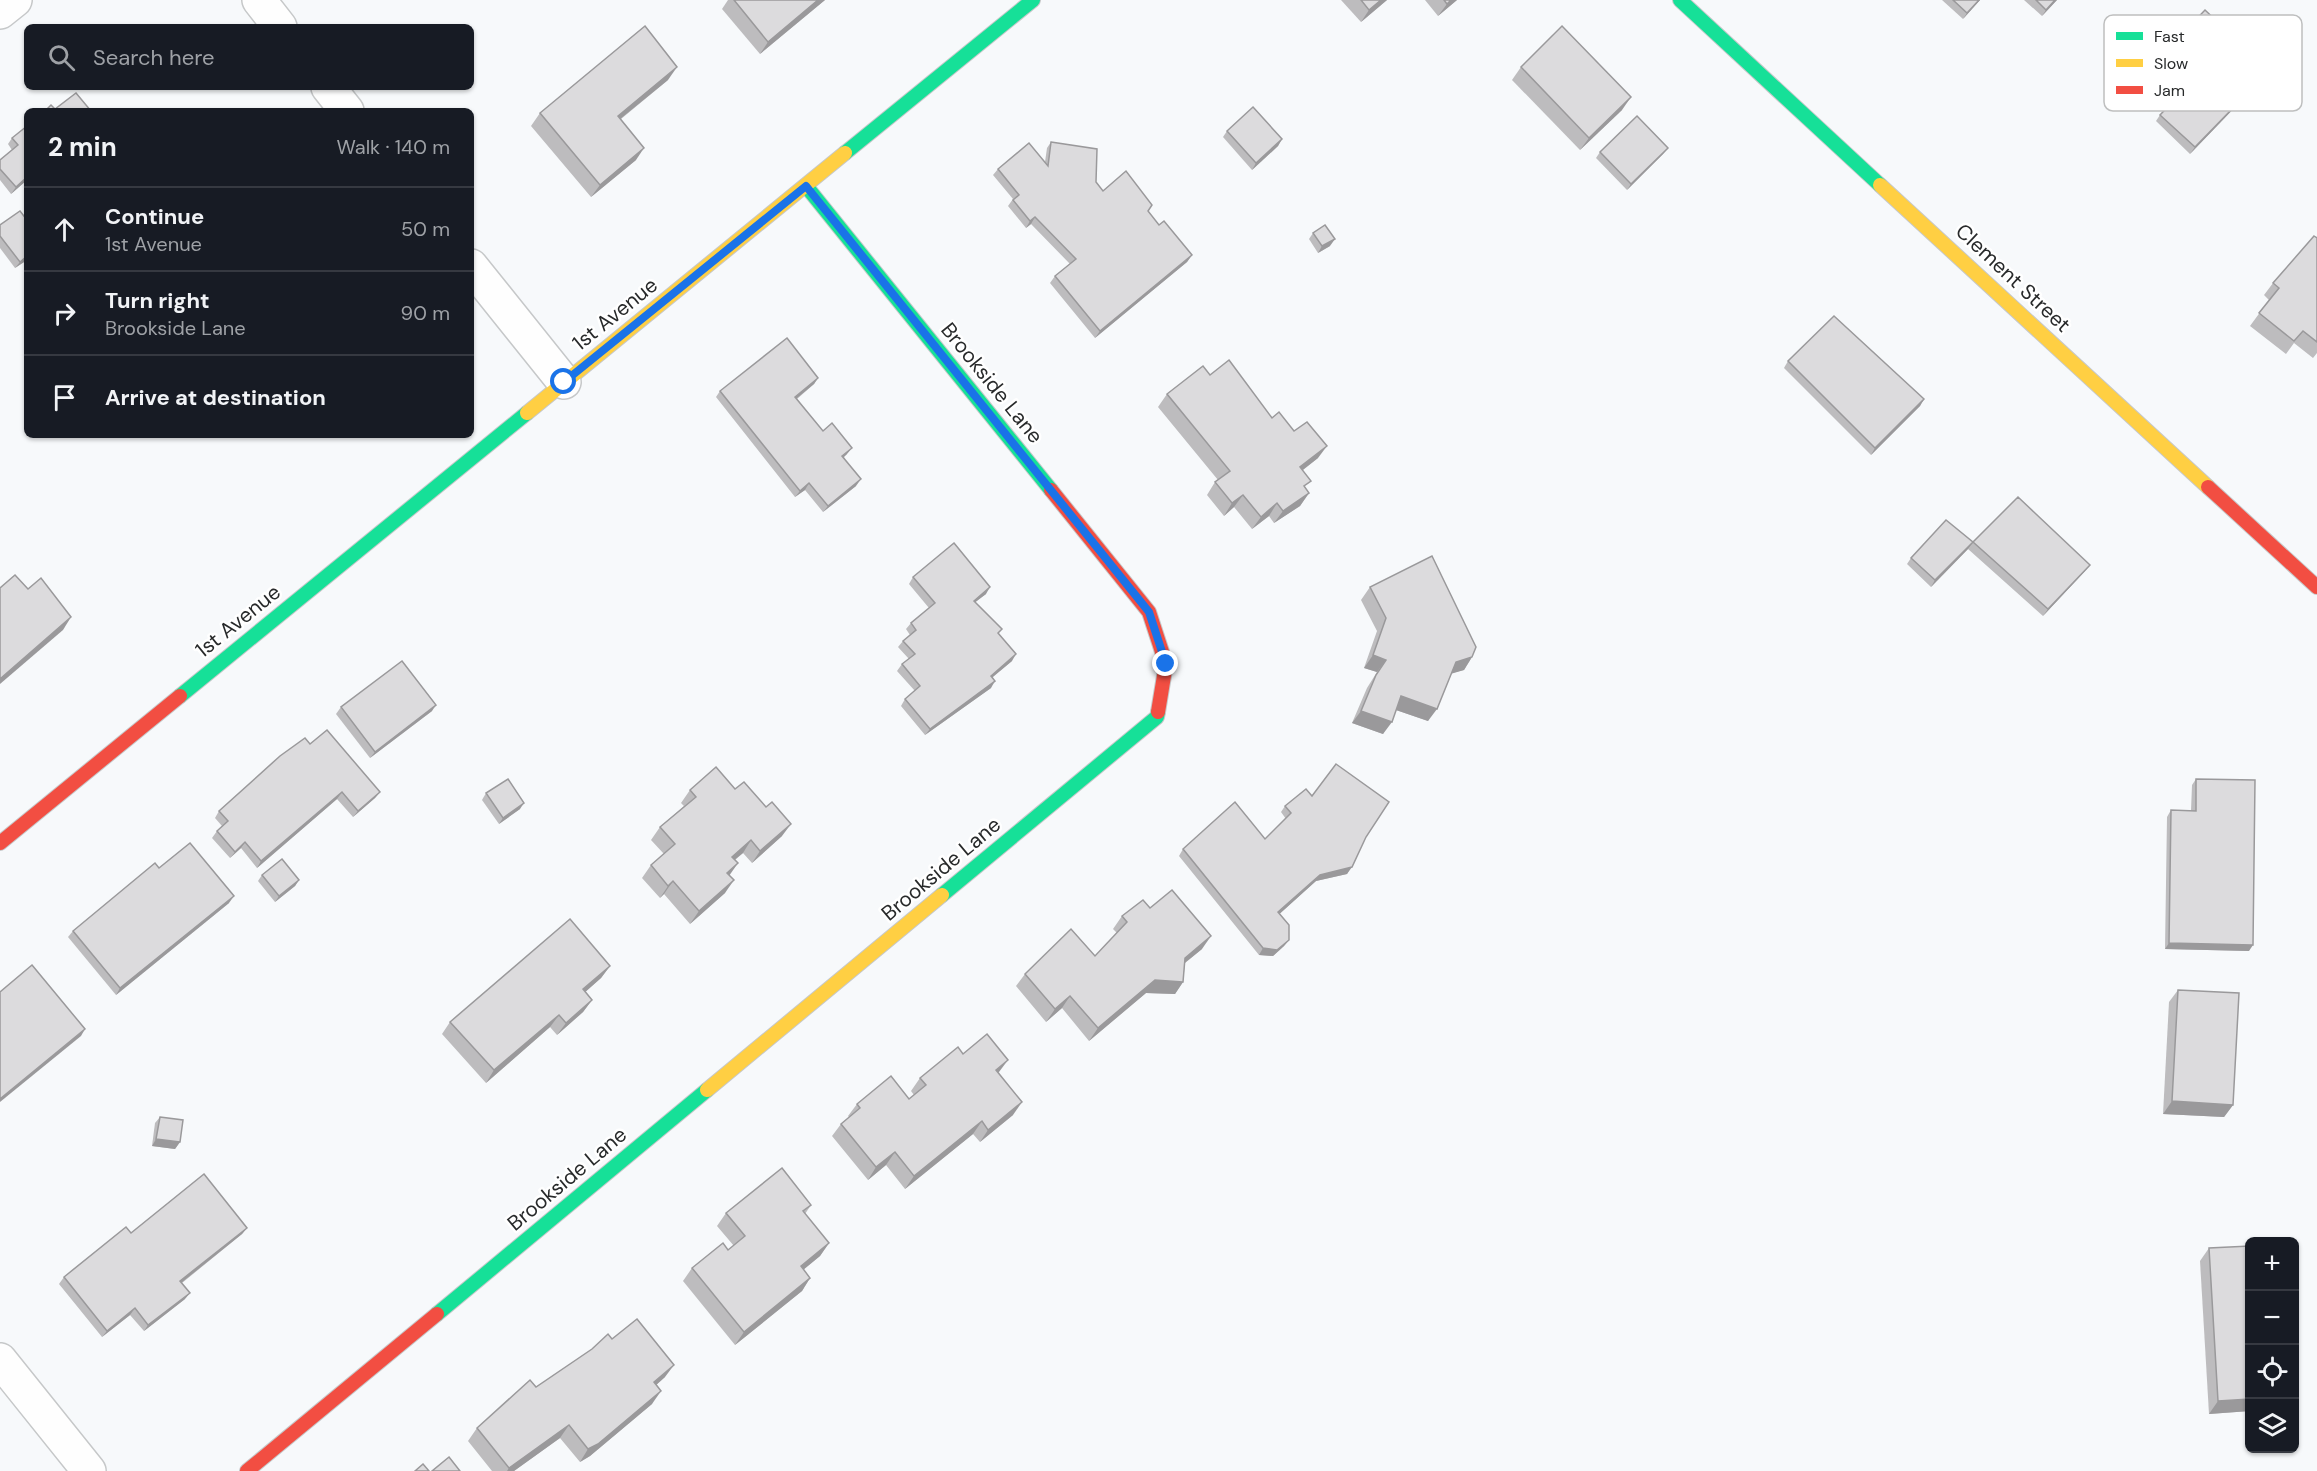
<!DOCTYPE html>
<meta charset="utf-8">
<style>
:root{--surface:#171b24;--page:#242831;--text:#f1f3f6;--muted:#9ea1a6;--line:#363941}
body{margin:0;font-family:"DM Sans",sans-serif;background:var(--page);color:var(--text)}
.controls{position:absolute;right:18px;bottom:18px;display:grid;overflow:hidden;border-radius:9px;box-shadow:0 2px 4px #0004}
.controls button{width:54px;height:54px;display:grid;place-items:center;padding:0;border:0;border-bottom:2px solid var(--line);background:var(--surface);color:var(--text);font:30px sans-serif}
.stop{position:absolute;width:18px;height:18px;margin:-14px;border:4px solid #1a73e8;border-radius:50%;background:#fff}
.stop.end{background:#1a73e8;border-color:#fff;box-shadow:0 2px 6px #0008}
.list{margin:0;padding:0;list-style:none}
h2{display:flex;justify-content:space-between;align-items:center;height:78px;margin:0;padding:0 24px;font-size:26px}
h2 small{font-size:20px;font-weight:400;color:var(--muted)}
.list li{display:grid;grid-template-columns:39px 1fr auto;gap:18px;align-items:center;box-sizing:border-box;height:84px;padding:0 24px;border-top:2px solid var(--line)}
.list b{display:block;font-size:22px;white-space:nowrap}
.list p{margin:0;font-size:20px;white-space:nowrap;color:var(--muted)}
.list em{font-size:20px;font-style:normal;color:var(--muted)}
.icon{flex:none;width:33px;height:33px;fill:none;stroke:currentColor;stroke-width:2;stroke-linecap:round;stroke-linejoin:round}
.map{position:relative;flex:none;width:2317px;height:1471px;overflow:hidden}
.search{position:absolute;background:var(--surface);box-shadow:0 2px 4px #0004;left:24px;top:24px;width:450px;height:66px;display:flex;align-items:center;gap:15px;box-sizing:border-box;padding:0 21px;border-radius:9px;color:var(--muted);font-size:22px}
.panel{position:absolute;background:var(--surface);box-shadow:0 2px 4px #0004;left:24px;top:108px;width:450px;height:330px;border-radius:9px}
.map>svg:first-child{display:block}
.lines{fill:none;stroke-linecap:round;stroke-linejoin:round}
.street-casing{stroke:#c6c8c9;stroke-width:36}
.fast-casing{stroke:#c6c8c9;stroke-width:16}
.slow-casing{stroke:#c6c8c9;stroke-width:16}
.jam-casing{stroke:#c6c8c9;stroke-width:16}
.street{stroke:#fefefe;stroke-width:33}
.fast{stroke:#16e098;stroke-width:14}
.slow{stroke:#ffcf43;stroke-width:14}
.jam{stroke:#f24e42;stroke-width:14}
.wall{fill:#bdbcbe}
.shaded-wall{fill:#9a999b}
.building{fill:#dcdbdd;stroke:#9a999b;stroke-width:1.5}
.route{stroke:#1a73e8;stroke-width:8}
.labels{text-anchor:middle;stroke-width:5;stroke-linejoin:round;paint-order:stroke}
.street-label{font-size:21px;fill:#282a2b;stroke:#fff}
.key{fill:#fff;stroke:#bebfbf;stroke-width:1.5}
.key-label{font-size:16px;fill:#282a2b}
</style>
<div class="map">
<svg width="2317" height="1471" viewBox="0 0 2317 1471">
<rect width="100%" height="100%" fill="#f7f9fb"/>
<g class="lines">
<defs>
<g id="street">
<polyline points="259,0 280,27"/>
<polyline points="0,12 15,0"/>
<polyline points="328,87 347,111"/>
<polyline points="471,266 564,382"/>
<polyline points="0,1360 89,1471"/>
</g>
<g id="fast">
<polyline points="1680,0 1880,185"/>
<polyline points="845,153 1033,0"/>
<polyline points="806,186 1051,490"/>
<polyline points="180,696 527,413"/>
<polyline points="942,895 1157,717 1158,712"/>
<polyline points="437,1314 707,1090"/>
</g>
<g id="slow">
<polyline points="1880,185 2208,487"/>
<polyline points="527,413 845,153"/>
<polyline points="707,1090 942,895"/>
</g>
<g id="jam">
<polyline points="2208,487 2317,587"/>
<polyline points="1051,490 1149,612 1166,664 1158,712"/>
<polyline points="0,843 180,696"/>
<polyline points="247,1471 437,1314"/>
</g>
</defs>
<use href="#street" class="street-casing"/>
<use href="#fast" class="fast-casing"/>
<use href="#slow" class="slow-casing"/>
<use href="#jam" class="jam-casing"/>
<use href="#street" class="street"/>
<use href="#fast" class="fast"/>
<use href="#slow" class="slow"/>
<use href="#jam" class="jam"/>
</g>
<g class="wall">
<polygon points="728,0 825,0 760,54 722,9"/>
<polygon points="1341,0 1387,0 1361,22"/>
<polygon points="1425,0 1457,0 1438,16"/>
<polygon points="1942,0 1980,0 1963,19"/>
<polygon points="2024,0 2057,0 2042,16"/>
<polygon points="2161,56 2264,77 2190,154 2156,121 2160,115 2184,89 2156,62"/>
<polygon points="1521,67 1622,110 1580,150 1512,80"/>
<polygon points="668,80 621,119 636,160 591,197 531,126 540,113"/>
<polygon points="27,126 27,180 11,194 0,180 0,160 12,150 8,144 12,138"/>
<polygon points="1227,131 1282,139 1278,146 1252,170 1223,137"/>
<polygon points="1051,142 1096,182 1103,191 1148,211 1159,225 1192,255 1187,262 1095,338 1050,283 1055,276 1070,264 1031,224 1026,228 1008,206 1013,199 993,175 998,169 1045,162 1047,148"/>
<polygon points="1668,148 1663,154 1627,190 1596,158 1600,152"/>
<polygon points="0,225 27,260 15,268 0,248"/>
<polygon points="1313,233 1330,246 1318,253 1309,239"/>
<polygon points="2317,238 2317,353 2313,358 2294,343 2286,354 2250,326 2269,300 2264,295 2273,283"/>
<polygon points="1788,361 1924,399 1920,406 1871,455 1784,368"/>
<polygon points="1210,375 1272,418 1318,458 1303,470 1305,489 1309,493 1300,506 1274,523 1269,516 1252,529 1234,507 1224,516 1207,495 1215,482 1218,480 1158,407 1167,394"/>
<polygon points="818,378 814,384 797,399 823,431 847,454 844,457 856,486 823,512 805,490 795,497 716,397 720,391"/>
<polygon points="1973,542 2085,571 2043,616 1968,549 1931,587 1907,564 1911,558"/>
<polygon points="913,577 986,594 975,602 999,634 1012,661 992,677 991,688 925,735 901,706 905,699 915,691 897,671 902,664 909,659 898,647 903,641 910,635 906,629 911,623 929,608 909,584"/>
<polygon points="1370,587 1472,657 1464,670 1452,673 1428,721 1396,710 1383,734 1352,723 1367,688 1377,672 1364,668 1377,631 1361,600"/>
<polygon points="341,707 432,711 370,758 336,714"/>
<polygon points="310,744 380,792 375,798 353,817 337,799 257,868 241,848 230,858 212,838 217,831 222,826 215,818 219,811"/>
<polygon points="2196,779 2249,951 2165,949 2167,817 2171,810 2191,811 2192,785"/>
<polygon points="735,789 782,836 752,863 743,853 735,860 729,875 725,893 690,924 664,894 660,898 642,878 651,865 664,854 651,840 660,827 684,806 681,803 690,790"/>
<polygon points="486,793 520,809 499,824 482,800"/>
<polygon points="1312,796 1366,837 1347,874 1316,881 1279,914 1289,940 1284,946 1273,956 1259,955 1179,856 1183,849 1265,839 1286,819 1281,812 1285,806"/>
<polygon points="159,868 229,903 116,995 68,937 73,931"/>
<polygon points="262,875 299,880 295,886 275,902 258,881"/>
<polygon points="1150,908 1202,949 1185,963 1183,982 1175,994 1146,993 1089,1041 1062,1008 1046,1022 1016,986 1025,974 1095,956 1117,933 1113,929 1122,916"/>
<polygon points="610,966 601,978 585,992 592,1000 583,1012 557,1035 550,1027 486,1083 442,1034 450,1022"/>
<polygon points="2178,990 2233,1105 2224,1117 2163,1114 2169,1002"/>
<polygon points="963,1054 998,1073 1013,1115 980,1142 973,1134 905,1189 886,1165 868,1180 832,1136 841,1124 849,1117 848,1116 857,1104 909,1099 914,1095 911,1091 920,1078"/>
<polygon points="160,1117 180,1142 175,1149 152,1146 155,1123"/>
<polygon points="811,1205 805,1214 829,1243 820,1256 803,1270 810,1278 802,1291 735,1345 683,1281 692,1268 728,1250 734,1246 717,1226 726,1213"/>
<polygon points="247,1228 242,1234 182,1283 185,1299 144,1331 130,1315 102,1337 59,1284 64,1277 131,1233"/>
<polygon points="2209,1248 2250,1411 2209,1414 2200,1261"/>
<polygon points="612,1339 665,1377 656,1385 652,1404 590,1456 580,1462 560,1438 514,1471 492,1471 468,1441 477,1428 536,1387"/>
</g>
<g class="shaded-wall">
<polygon points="818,0 825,0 760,54 768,42"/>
<polygon points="1381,0 1387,0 1361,22 1369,10"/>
<polygon points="1451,0 1457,0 1438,16 1447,4"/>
<polygon points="1979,0 1980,0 1963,19 1967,13"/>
<polygon points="2055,0 2057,0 2042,16 2046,10"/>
<polygon points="677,67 668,80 609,128 618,116"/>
<polygon points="2269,71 2264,77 2190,154 2195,147"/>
<polygon points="1631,97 1622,110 1580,150 1589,138"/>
<polygon points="1282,139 1278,146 1252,170 1256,163"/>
<polygon points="644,148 636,160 591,197 600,185"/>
<polygon points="1668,148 1663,154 1627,190 1631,184"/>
<polygon points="27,177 27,180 11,194 16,187"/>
<polygon points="1035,217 1031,224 1026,228 1030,221"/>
<polygon points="1335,239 1330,246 1318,253 1322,246"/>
<polygon points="1192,255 1187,262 1095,338 1100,331"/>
<polygon points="27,256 27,260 15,268 20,262"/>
<polygon points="818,378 814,384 791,403 795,397"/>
<polygon points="1924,399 1920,406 1871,455 1875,448"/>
<polygon points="1327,446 1318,458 1291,479 1300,467"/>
<polygon points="852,448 847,454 838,462 842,456"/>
<polygon points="861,479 856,486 823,512 828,506"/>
<polygon points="809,483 805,490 795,497 800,491"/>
<polygon points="1309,493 1300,506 1274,523 1283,511"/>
<polygon points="1243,495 1234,507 1224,516 1232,503"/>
<polygon points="1277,503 1269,516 1252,529 1261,517"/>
<polygon points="1973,542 1968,549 1931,587 1935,580"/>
<polygon points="2090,565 2085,571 2043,616 2048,609"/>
<polygon points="990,587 986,594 969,607 974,601"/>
<polygon points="71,617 63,630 0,684 0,679"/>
<polygon points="1016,654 1012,661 987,682 991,676"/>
<polygon points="1373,655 1386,660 1377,672 1364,668"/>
<polygon points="1472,657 1464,670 1447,675 1456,662"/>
<polygon points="995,681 991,688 925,735 930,729"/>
<polygon points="1401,696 1437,709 1428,721 1393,709"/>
<polygon points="436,705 432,711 370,758 375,752"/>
<polygon points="1361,711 1392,722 1383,734 1352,723"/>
<polygon points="342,792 337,799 257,868 261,861"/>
<polygon points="380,792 375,798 353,817 358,811"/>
<polygon points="524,803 520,809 499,824 503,818"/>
<polygon points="791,824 782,836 752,863 760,851"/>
<polygon points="751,840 743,853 723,869 732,857"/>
<polygon points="245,842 241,848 230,858 235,852"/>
<polygon points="738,863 729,876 727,873"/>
<polygon points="1352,867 1347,874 1316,881 1274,919 1278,912 1320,875"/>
<polygon points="299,880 295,886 275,902 279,896"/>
<polygon points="734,880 725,893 690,924 699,911"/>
<polygon points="673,881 664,894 660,898 668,886"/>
<polygon points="234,896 229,903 116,995 120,988"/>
<polygon points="1211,936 1202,949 1176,970 1185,958"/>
<polygon points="1289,940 1284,946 1273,956 1259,955 1263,948"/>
<polygon points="2169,943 2253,945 2249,951 2165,949"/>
<polygon points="610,966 601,978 574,1002 583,989"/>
<polygon points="1155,980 1183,982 1175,994 1146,993 1089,1041 1098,1028"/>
<polygon points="1070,996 1062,1008 1046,1022 1055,1009"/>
<polygon points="592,1000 583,1012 557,1035 566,1023"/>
<polygon points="559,1015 550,1027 486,1083 494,1070"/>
<polygon points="85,1029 81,1036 0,1102 0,1099"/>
<polygon points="1008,1060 999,1072 987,1082 996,1070"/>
<polygon points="2172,1101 2233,1105 2224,1117 2163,1114"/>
<polygon points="1022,1102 1013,1115 980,1142 988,1130"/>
<polygon points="982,1121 973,1134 905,1189 914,1176"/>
<polygon points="156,1139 180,1142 175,1149 152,1146"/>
<polygon points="895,1152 886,1165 868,1180 876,1167"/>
<polygon points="247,1228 242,1234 176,1287 180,1281"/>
<polygon points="829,1243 820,1256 792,1279 801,1266"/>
<polygon points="810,1278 802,1291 735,1345 744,1332"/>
<polygon points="190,1293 185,1299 144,1331 148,1325"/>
<polygon points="135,1308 130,1315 102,1337 107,1331"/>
<polygon points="674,1365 665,1377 645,1395 654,1382"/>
<polygon points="661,1391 652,1404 590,1456 580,1462 588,1449"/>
<polygon points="2250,1399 2250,1411 2209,1414 2218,1401"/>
<polygon points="569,1425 560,1438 514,1471 507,1471 509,1468"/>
</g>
<g class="building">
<polygon points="734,0 818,0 768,42"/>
<polygon points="1361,0 1381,0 1369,10"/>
<polygon points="1444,0 1451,0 1447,4"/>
<polygon points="1953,0 1979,0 1967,13"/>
<polygon points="2036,0 2055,0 2046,10"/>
<polygon points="2205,10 2269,71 2195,147 2160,115 2190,84 2161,56"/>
<polygon points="645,26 677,67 618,116 644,148 600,185 540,113"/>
<polygon points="1562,26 1631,97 1589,138 1521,67"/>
<polygon points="76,93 91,111 45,111 51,105 55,109"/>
<polygon points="1253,107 1282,139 1256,163 1227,131"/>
<polygon points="1637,116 1668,148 1631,184 1600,152"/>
<polygon points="27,126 27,177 16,187 0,169 0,160 18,145 12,138"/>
<polygon points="1051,142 1097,149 1096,182 1103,191 1126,171 1152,205 1148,211 1159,225 1164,221 1192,255 1100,331 1055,276 1076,259 1035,217 1030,221 1013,200 1019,195 998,169 1029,143 1048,166"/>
<polygon points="20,211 27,220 27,256 20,262 0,236 0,225"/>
<polygon points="1325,225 1335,239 1322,246 1313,233"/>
<polygon points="2314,236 2317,238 2317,342 2303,331 2294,341 2259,313 2279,288 2273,283"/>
<polygon points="1834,316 1924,399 1875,448 1788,361"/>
<polygon points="787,338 818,378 795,397 823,431 832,423 852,448 842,456 861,479 828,506 809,483 800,491 720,391"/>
<polygon points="1229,360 1272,418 1279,412 1294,431 1307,422 1327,446 1300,467 1311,481 1304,486 1309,493 1283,511 1277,503 1261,517 1243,495 1232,503 1215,482 1230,471 1167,394 1203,366 1210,375"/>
<polygon points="2018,497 2090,565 2048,609 1973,542 1935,580 1911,558 1946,520 1973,542"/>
<polygon points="954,543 990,587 974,601 1002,629 998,633 1016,654 991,676 995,681 930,729 905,699 920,686 902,664 915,654 903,641 916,630 911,623 935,603 913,577"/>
<polygon points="1432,556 1476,647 1472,657 1456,662 1437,709 1401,696 1392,722 1361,711 1376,675 1386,660 1373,655 1386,618 1370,587"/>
<polygon points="15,575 28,589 41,578 71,617 0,679 0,588"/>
<polygon points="402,661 436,705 375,752 341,707"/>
<polygon points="327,730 380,792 358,811 342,792 261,861 245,842 235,852 217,831 228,821 219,811 280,756 305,738 310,744"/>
<polygon points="1336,764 1389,802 1366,837 1352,867 1320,875 1278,912 1289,925 1289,940 1277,950 1263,948 1183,849 1235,802 1265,839 1291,813 1285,806 1306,789 1312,796"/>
<polygon points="716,767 735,789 744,782 766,807 772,802 791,824 760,851 751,840 732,857 738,863 727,873 734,880 699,911 673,881 668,886 651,865 675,844 660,827 696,797 690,790"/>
<polygon points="508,779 524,803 503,818 486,793"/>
<polygon points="2196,779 2255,780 2253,945 2169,943 2171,810 2196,811"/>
<polygon points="190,843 234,896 120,988 73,931 155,863 159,868"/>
<polygon points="282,859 299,880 279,896 262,875"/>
<polygon points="1172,890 1211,936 1185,958 1183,982 1155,980 1098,1028 1070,996 1055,1009 1025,974 1071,929 1095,956 1127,922 1122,916 1143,900 1150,908"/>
<polygon points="570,919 610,966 583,989 592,1000 566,1023 559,1015 494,1070 450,1022"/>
<polygon points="32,965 85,1029 0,1099 0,992"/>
<polygon points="2178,990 2239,993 2233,1105 2172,1101"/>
<polygon points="987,1034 1008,1060 996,1070 1022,1102 988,1130 982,1121 914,1176 895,1152 876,1167 841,1124 860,1108 857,1104 891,1076 909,1099 926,1085 920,1078 958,1047 963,1054"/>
<polygon points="160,1117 183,1120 180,1142 156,1139"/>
<polygon points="782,1168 811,1205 803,1211 829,1243 801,1266 810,1278 744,1332 692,1268 723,1243 728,1250 745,1236 726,1213"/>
<polygon points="204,1174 247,1228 180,1281 190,1293 148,1325 135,1308 107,1331 64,1277 126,1227 131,1233"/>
<polygon points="2250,1246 2250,1399 2218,1401 2209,1248"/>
<polygon points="637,1319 674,1365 654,1382 661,1391 598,1444 588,1449 569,1425 509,1468 477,1428 530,1380 536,1387 592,1349 608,1334 612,1339"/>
<polygon points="449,1457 460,1471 432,1471"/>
<polygon points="423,1464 429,1471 415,1471"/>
</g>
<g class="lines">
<polyline class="route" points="564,382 806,186 1149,612 1166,664"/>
</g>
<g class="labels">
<g class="street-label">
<text transform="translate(2013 278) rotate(43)" y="7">Clement Street</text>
<text transform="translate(615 314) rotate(-39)" y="7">1st Avenue</text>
<text transform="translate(992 383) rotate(51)" y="7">Brookside Lane</text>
<text transform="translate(238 621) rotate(-39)" y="7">1st Avenue</text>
<text transform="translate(941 869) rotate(-40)" y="7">Brookside Lane</text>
<text transform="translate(567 1179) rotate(-40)" y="7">Brookside Lane</text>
</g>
</g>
<rect x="2104" y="15" width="198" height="96" rx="9" class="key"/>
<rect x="2116" y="32" width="27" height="8" fill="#16e098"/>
<rect x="2116" y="59" width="27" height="8" fill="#ffcf43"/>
<rect x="2116" y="86" width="27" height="8" fill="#f24e42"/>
<g class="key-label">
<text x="2154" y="42">Fast</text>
<text x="2154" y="69">Slow</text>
<text x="2154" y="96">Jam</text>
</g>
</svg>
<div class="controls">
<button>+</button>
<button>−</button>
<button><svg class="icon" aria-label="locate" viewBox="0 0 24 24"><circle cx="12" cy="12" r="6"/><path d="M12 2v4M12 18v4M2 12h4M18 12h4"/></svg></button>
<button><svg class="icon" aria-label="layers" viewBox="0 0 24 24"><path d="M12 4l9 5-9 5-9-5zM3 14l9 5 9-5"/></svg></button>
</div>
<div class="stop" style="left:564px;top:382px"></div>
<div class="stop end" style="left:1166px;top:664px"></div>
<div class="search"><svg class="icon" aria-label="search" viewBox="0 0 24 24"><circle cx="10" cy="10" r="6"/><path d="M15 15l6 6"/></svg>Search here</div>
<section class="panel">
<h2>2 min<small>Walk · 140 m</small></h2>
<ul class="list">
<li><svg class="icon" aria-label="ahead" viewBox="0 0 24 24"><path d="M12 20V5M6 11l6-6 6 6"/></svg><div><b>Continue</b><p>1st Avenue</p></div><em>50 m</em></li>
<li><svg class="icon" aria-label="right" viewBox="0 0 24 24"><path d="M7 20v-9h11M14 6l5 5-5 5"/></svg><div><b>Turn right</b><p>Brookside Lane</p></div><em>90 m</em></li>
<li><svg class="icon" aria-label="arrive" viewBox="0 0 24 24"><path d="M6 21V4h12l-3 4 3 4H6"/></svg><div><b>Arrive at destination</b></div></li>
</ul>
</section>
</div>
